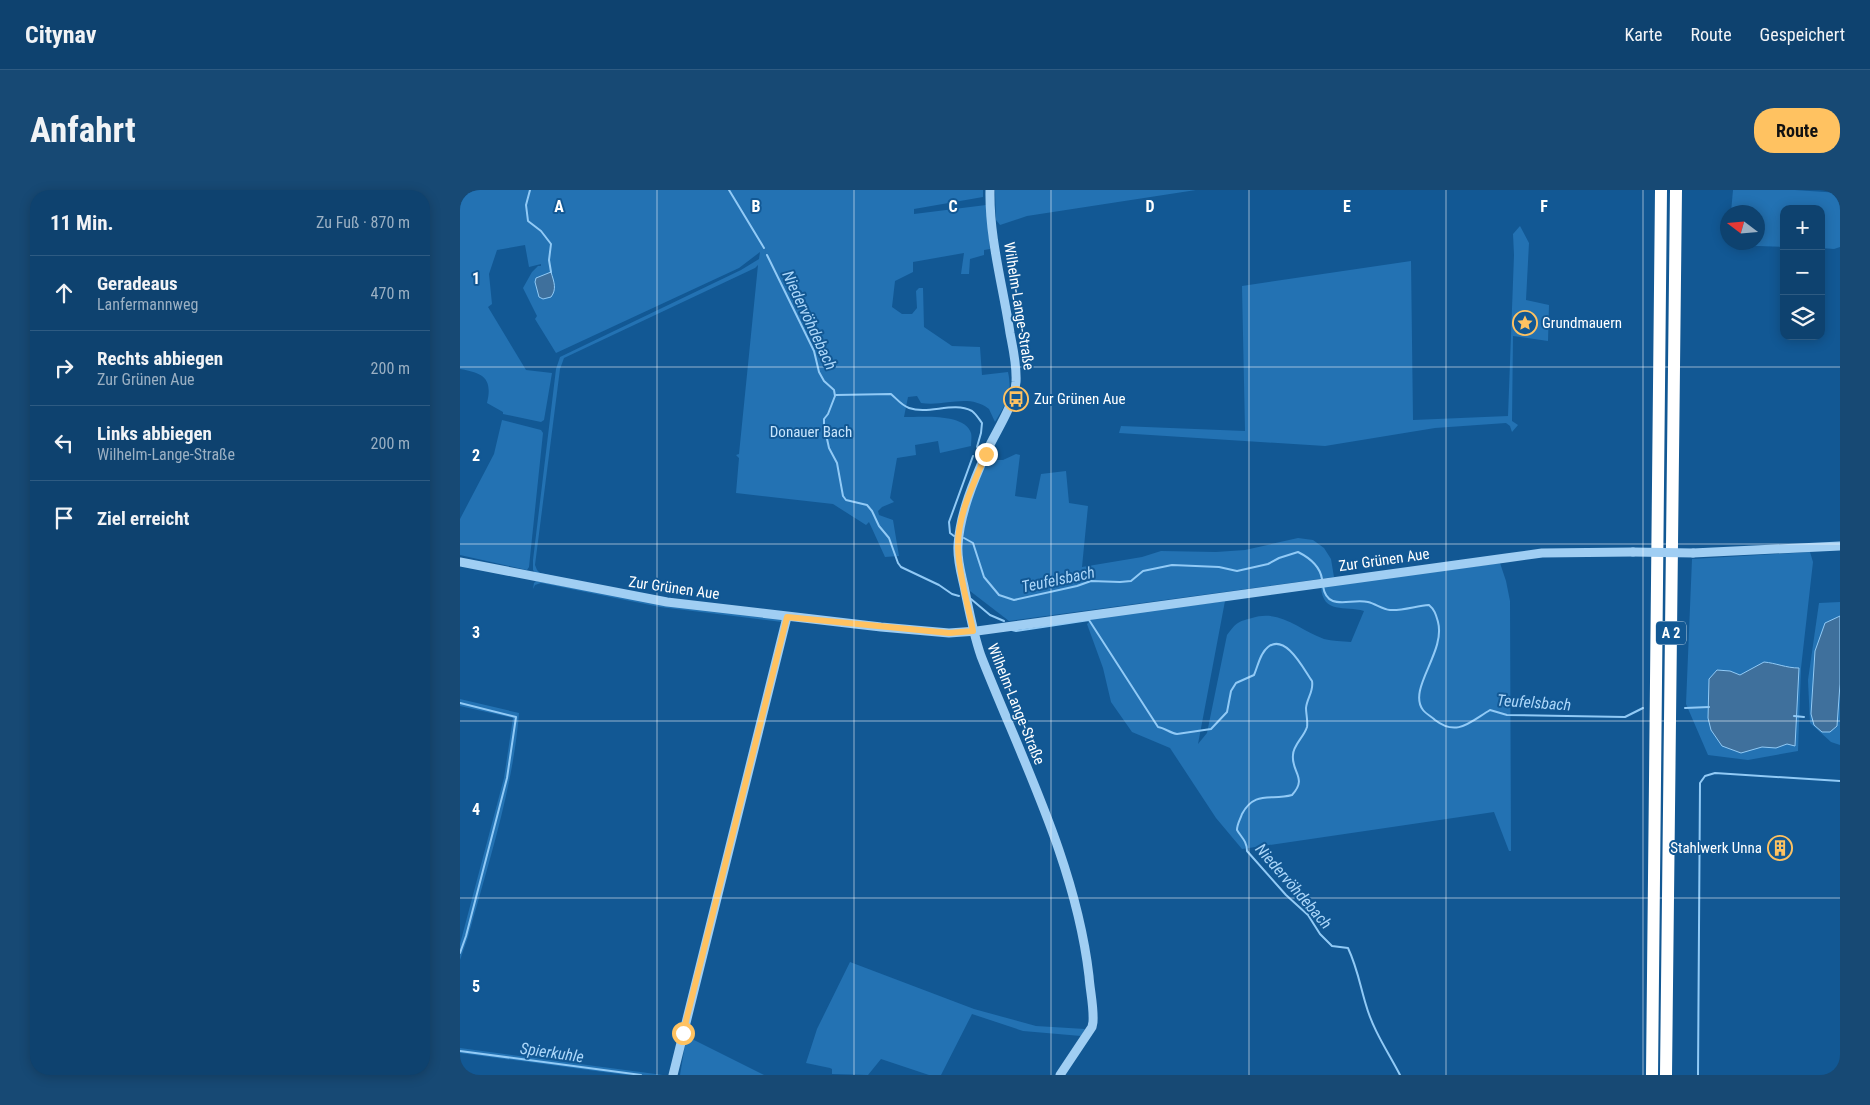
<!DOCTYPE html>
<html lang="de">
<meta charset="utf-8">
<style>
:root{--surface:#0e426f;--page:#174974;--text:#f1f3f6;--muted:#9bb0c3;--line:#2e5b82;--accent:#ffc261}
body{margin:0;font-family:"Roboto Condensed",sans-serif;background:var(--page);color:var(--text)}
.controls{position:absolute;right:15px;top:15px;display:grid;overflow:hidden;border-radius:10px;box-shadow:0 2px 12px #0003}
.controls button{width:45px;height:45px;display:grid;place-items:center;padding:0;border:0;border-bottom:1px solid var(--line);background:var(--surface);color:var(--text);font:25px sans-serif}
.compass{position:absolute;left:1260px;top:15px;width:45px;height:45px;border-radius:50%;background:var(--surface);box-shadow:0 2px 12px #0003;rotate:286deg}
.stop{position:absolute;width:15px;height:15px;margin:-11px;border:4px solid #ffc261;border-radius:50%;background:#fff}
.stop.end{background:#ffc261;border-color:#fff;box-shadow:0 1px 5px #0008}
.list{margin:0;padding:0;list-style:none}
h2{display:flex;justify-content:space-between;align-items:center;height:65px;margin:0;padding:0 20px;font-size:21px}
h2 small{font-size:16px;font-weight:400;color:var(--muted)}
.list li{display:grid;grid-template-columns:32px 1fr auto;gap:15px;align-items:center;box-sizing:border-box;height:75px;padding:0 20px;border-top:1px solid var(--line)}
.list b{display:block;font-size:19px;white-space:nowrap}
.list p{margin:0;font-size:16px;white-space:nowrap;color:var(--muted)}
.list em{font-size:16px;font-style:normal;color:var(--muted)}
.icon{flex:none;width:28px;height:28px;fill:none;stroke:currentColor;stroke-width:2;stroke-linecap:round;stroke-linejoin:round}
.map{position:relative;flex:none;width:1380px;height:885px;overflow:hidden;border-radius:20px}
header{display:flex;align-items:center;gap:30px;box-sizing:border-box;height:70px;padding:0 25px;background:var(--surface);border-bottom:1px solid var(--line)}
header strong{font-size:24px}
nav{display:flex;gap:28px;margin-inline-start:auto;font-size:18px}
.intro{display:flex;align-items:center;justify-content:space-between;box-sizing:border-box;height:120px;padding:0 30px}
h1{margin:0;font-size:35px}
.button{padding:12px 22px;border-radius:20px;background:var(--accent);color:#111;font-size:18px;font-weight:700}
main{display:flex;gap:30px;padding:0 30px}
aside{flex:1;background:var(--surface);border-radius:20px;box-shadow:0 2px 12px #0003}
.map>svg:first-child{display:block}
.green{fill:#2372b3}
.water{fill:#3f709c;stroke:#91caf6}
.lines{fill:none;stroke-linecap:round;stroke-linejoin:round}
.stream{stroke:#91caf6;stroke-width:2}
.minor{stroke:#a0cef3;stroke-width:9}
.highway{stroke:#fff;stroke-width:12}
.minor-bridge{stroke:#a0cef3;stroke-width:9}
.route{stroke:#ffc261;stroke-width:6}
.grid{fill:none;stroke:#fff;stroke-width:1;stroke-opacity:0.55}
.labels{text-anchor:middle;stroke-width:4;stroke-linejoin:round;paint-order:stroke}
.shield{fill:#125894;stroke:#b8cddf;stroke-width:1}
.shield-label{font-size:14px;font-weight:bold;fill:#fff}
.street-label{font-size:15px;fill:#fff;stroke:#125894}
.poi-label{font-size:15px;fill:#fff;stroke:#125894;text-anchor:start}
.park-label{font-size:15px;fill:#c7e5fd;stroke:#125894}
.water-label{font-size:16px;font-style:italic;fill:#acd7fa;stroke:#125894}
.grid-label{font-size:16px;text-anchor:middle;font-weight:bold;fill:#fff;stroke:#125894;stroke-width:4;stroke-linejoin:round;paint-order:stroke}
</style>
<header>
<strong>Citynav</strong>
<nav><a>Karte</a><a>Route</a><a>Gespeichert</a></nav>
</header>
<div class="intro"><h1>Anfahrt</h1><a class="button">Route</a></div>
<main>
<aside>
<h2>11 Min.<small>Zu Fuß · 870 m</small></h2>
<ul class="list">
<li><svg class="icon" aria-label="ahead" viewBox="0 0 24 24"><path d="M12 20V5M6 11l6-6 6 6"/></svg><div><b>Geradeaus</b><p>Lanfermannweg</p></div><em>470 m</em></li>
<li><svg class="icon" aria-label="right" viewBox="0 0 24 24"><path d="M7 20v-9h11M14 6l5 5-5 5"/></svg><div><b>Rechts abbiegen</b><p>Zur Grünen Aue</p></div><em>200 m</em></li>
<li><svg class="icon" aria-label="left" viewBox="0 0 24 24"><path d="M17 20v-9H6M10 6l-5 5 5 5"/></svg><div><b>Links abbiegen</b><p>Wilhelm-Lange-Straße</p></div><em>200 m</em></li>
<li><svg class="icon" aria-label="arrive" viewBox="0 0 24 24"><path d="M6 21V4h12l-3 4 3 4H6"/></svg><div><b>Ziel erreicht</b></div></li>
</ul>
</aside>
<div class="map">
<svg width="1380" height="885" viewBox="0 0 1380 885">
<rect width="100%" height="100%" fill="#125894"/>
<g class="green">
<path d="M0 0H523V7L454 19V24L526 15 530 59 524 60V65L510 69 509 84H501L504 63 453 72V82L435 91 432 117 442 124H452L457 118 456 101 459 98H463L464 137 492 156 520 157 522 185 548 182C553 205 546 213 535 232L529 219C508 203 485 217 461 213L457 206 448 207 444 227C462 227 505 223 511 243 512 247 511 252 511 256L480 263 478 251 455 255 456 265 437 268 430 308 434 312 422 317 418 321 419 325 433 330 439 366 425 367 409 332 406 335 373 314 276 303 279 268 276 265 279 264 298 75 295 78 104 168 100 179 75 375 77 380 80 383 174 403 219 410 361 426V428L200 410 78 386 73 380V370L96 179 100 167 281 80 299 69 300 62 279 78 96 163 75 129 77 126 63 98 72 82 78 76H81V74L69 77 65 55 37 60 29 84 32 114 28 117 66 180 92 183 84 230 81 232 43 224V222L27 213C33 188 23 183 0 179Z"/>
<polygon points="535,0 736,0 567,26 540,35 536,30"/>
<polygon points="1273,0 1335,0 1380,3 1380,57 1374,59 1361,58 1361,19 1324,19 1324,57 1269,55 1269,53 1298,52 1298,22 1271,22"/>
<polygon points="1060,36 1069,53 1066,110 1089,115 1088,151 1053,146 1052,231 1058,235 1052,242 1050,236 1046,233 975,238 865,256 659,243 661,236 785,241 782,96 951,71 953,230 1048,226 1054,65 1053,44"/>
<polygon points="42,230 81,240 83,243 69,377 67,380 0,365 0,329 34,264"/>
<path d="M556 264 560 265 555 306 576 309 581 284 606 281 609 313 628 316 622 377 682 367 701 361 756 362 785 360 838 348 853 350 864 358 871 369 874 387 549 431 510 401C506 385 502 368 502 351 504 323 517 296 527 270H543Z"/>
<polygon points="1350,362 1353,372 1341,478 1338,561 1288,570 1248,565 1226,514 1232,369"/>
<path d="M1040 373 1046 391 1050 411 1051 661H1049L1034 622 782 659 756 628 710 558 672 542 651 512 643 478 627 434 633 428 765 411 738 554 747 543 767 445C777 432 777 432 792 428 820 419 839 440 864 449 872 451 882 451 891 452L904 421C885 415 863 425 861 397Z"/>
<polygon points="76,391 199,414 320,428 323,431 323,438 211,885 209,885 306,499 308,496 322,438 322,432 200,417 81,393 75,395 73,399 74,393"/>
<polygon points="1380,412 1380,555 1371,552 1350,533 1348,490 1359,413"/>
<path d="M0 509 59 523C53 599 28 674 8 747L0 770V754L44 588 53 528 0 516Z"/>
<polygon points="390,772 514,819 576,836 625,839 621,846 563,841 512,824 481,885 469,885 421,869 408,885 372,884 372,879 370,878 346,873 357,839"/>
<polygon points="230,848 304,885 220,885 226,849"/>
<polygon points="0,858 203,885 166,885 0,863"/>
</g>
<g class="water">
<path d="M91 82C94 92 97 99 91 107L83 109 79 107 75 92 76 88Z"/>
<polygon points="1380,426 1380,494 1377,536 1370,542 1362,542 1354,535 1351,524 1355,461 1365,433"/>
<path d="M1304 472C1316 473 1326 478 1339 478L1335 556 1327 554 1316 558 1302 557 1281 563 1262 556 1251 540 1248 528 1249 489 1257 480 1270 481 1280 485Z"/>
</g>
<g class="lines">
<g class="stream">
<polyline points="70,0 66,15 68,31 81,41 91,54 89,70 91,82"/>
<polyline points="269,0 304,58"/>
<polyline points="307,65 354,161 359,182 364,191 374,200 375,206 368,224 364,229 364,235 369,258 377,273 383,306 386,310 407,315 412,321 419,336 429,348 438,373 441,377 479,395 492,404 499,406"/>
<path d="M376 205 431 204C437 209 441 215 449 218 469 225 493 211 512 221 516 224 519 229 522 233L521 243 517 257"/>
<polyline points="494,346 490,343 489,332 513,266"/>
<path d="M504 348 513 353 524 387 539 405 554 410 617 396 631 391 660 392 671 391 683 381 712 375 759 377 777 381 808 374 819 368 838 362C850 368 860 376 862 389"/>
<path d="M863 396C867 422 890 408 908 412 916 414 922 419 930 420 942 421 956 416 969 415 975 420 976 425 978 432 986 462 947 499 963 520 966 524 972 527 975 530 997 547 1010 532 1030 520L1047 525 1165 527 1183 518"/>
<polyline points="511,409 530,425 544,431"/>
<path d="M552 440 556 441 629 430 698 537C705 538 710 543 717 544L751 539 767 522 771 501 776 493 794 485C798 476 800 463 808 457 826 443 844 480 852 491 854 501 847 508 846 518 846 524 848 531 847 537 844 547 833 555 833 565 831 582 848 588 832 605 811 611 795 600 782 624 780 630 777 634 777 640 781 647 787 651 787 661L826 705 848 725 860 744 872 756 888 758C897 777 900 795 906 815 913 840 928 862 940 885"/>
<polyline points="0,513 56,527 47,588 6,746 0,763"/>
<polyline points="1225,518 1249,517"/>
<polyline points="1334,526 1344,527"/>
<polyline points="0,861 181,885"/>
<polyline points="1238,885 1240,593 1245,586 1255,583 1380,591"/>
</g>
<g class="minor">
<path d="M530 0C529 48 543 96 550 143 553 159 557 175 556 192 554 216 537 239 527 261 514 290 500 323 498 355 497 369 501 383 504 396 509 420 513 443 521 466 562 570 616 674 629 786 630 801 634 817 633 832L632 837 600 885"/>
<polyline points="1233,363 1380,356"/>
<polyline points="0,372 207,412 421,437 489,443 517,441 1046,368 1082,363 1173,362"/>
<polyline points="213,885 327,427"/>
</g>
<g class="highway">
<polyline points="1192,885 1201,0"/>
<polyline points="1206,885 1216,0"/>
</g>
<polyline class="minor-bridge" points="1173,362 1233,363"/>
</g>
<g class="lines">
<path class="route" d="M223 843 327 427 489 443 513 441C508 414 499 386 498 358 497 326 514 293 526 264"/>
</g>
<path class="grid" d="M197 0V885M394 0V885M591 0V885M789 0V885M986 0V885M1183 0V885M0 177H1380M0 354H1380M0 531H1380M0 708H1380"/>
<defs>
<symbol id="sight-ring" viewBox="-11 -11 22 22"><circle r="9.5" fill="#125894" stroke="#ffc261" stroke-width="1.5"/><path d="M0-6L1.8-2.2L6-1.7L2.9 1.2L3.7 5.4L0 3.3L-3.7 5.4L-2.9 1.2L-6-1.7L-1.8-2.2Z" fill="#ffc261"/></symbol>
<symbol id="bus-ring" viewBox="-11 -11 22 22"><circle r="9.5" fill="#125894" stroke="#ffc261" stroke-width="1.5"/><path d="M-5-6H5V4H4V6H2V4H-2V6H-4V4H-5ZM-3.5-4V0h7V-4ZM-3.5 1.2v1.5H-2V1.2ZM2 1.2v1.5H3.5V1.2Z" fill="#ffc261"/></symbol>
<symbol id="building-ring" viewBox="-11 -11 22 22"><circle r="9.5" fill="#125894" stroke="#ffc261" stroke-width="1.5"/><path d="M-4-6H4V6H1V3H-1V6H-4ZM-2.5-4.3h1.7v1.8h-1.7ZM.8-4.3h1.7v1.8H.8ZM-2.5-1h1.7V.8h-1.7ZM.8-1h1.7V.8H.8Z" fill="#ffc261"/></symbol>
</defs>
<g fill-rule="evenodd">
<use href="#sight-ring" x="1051" y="119" width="28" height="28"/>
<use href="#bus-ring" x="542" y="195" width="28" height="28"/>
<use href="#building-ring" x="1306" y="644" width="28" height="28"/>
</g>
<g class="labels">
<rect class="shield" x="1196" y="431.5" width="30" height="23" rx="4"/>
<g class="shield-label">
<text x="1211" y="448">A 2</text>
</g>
<g class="street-label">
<text transform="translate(559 116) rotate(81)" y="5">Wilhelm-Lange-Straße</text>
<text transform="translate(924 370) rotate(-8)" y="5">Zur Grünen Aue</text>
<text transform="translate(214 398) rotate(8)" y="5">Zur Grünen Aue</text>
<text transform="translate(556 514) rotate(68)" y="5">Wilhelm-Lange-Straße</text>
</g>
<g class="poi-label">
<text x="1082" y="138">Grundmauern</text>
<text x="574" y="214">Zur Grünen Aue</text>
<text x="1302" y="663" text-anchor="end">Stahlwerk Unna</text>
</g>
<g class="park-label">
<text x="351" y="247">Donauer Bach</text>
</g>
<g class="water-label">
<text transform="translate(350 130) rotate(65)" y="6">Niedervöhdebach</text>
<text transform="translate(598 389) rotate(-12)" y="6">Teufelsbach</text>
<text transform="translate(1074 512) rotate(4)" y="6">Teufelsbach</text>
<text transform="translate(834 696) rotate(49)" y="6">Niedervöhdebach</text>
<text transform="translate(92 862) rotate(8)" y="6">Spierkuhle</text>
</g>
</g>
<g class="grid-label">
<text x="99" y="22">A</text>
<text x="296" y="22">B</text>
<text x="493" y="22">C</text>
<text x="690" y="22">D</text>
<text x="887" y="22">E</text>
<text x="1084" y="22">F</text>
<text x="16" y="94">1</text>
<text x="16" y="271">2</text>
<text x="16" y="448">3</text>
<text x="16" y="625">4</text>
<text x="16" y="802">5</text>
</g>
</svg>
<div class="controls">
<button>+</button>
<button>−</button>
<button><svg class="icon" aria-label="layers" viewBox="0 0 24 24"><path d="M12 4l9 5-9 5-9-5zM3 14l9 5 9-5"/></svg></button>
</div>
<svg class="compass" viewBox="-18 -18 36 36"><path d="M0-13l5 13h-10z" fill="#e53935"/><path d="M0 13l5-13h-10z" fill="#9bb0c3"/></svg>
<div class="stop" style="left:223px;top:843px"></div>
<div class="stop end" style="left:526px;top:264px"></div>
</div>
</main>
